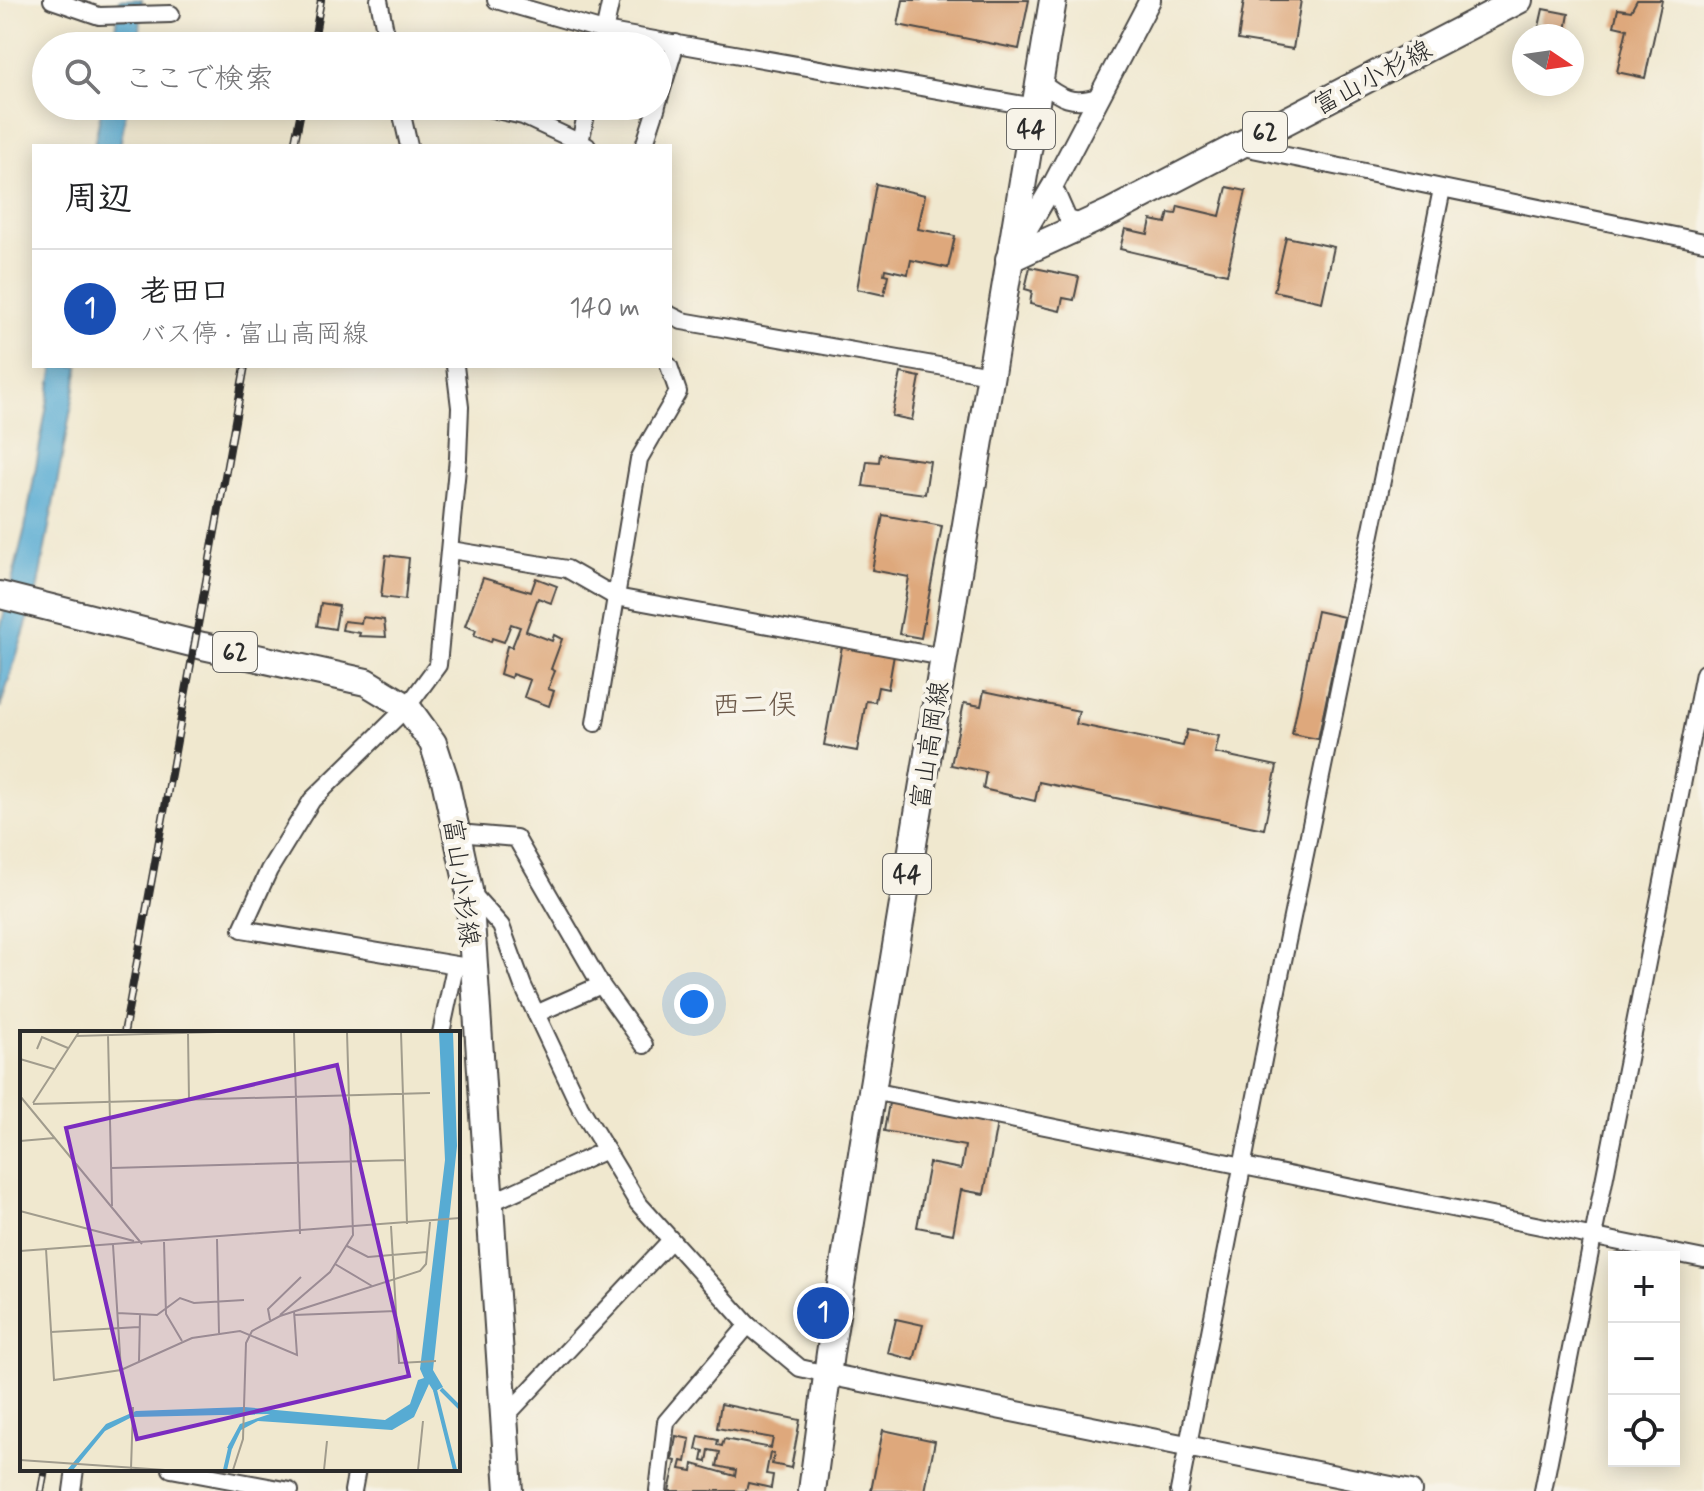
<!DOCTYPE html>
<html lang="ja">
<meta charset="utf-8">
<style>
:root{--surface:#fff;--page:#f6f6f6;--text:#202124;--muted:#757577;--line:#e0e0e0;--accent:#d93025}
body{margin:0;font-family:Mynerve,"Klee One",sans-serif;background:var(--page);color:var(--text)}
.controls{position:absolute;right:24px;bottom:24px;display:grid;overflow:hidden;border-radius:0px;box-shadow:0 4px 20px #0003}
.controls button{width:72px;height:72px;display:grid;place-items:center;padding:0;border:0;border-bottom:2px solid var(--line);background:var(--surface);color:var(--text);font:40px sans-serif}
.compass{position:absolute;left:1512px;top:24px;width:72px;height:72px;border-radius:50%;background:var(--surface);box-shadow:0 4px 20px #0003;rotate:103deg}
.you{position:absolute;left:694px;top:1004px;width:28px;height:28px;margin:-20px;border:6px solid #fff;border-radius:50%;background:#1a73e8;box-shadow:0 0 0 12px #1a73e833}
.badge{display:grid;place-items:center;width:52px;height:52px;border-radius:50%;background:var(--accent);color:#fff;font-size:26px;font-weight:700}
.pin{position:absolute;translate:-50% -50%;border:4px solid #fff;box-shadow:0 2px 8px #0006}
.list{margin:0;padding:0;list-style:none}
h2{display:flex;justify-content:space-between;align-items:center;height:104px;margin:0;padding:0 32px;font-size:34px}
h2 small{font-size:26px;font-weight:400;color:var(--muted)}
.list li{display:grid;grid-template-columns:52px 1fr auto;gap:24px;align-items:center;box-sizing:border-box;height:120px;padding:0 32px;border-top:2px solid var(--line)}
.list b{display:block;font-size:30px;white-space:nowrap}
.list p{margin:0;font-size:26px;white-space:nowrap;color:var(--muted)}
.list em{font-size:26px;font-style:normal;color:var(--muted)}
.icon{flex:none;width:44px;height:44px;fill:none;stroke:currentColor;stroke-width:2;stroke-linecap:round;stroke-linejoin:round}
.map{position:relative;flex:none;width:1704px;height:1491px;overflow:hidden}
.search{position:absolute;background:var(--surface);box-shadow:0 4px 20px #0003;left:32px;top:32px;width:640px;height:88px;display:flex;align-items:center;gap:20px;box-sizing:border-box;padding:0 28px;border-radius:44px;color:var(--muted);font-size:30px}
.panel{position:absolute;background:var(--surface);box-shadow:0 4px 20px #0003;left:32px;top:144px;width:640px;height:224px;border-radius:0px}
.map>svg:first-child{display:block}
.water{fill:#57abd3;stroke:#416b7f;stroke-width:2}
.building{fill:#dea87c}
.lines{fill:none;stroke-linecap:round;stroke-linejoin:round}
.minor-casing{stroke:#494744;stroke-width:20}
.tertiary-casing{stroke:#494744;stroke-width:24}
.primary-casing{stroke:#494744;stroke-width:30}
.minor{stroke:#fff;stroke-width:16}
.tertiary{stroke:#fff;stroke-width:20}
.primary{stroke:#fff;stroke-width:26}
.rail-casing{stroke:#2b2b2b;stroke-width:8}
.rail{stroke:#f7f3e8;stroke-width:5;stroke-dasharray:15;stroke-linecap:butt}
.labels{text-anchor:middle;stroke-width:8;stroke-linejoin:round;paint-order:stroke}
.shield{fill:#f7f3e8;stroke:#686764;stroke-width:2}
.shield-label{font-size:24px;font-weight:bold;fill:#2b2b2b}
.street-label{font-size:26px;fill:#2b2b2b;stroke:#f7f3e8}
.neighbourhood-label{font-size:28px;fill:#6a5747;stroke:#f7f3e8}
.inset-river{fill:none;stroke:#57abd3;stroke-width:4}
.inset-road{fill:none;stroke:#a19c8d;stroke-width:2}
.view{fill:#7b2cbf;fill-opacity:0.15;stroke:#7b2cbf;stroke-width:4}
.inset-edge{fill:none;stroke:#2b2b2b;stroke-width:4}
</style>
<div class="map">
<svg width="1704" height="1491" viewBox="0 0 1704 1491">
<rect width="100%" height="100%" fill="#f7f3e8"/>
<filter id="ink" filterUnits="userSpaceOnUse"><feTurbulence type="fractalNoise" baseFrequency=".0125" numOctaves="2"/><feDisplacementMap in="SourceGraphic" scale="16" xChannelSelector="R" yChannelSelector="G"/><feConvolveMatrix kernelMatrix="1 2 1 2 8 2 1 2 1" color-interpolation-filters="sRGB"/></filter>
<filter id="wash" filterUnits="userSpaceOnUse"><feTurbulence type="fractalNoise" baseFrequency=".006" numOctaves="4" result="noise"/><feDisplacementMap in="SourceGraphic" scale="32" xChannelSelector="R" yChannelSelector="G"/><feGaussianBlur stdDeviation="1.8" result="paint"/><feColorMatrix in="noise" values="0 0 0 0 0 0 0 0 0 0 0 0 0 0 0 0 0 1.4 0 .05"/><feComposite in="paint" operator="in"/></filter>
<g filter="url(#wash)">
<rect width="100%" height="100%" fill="#f0e8cf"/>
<g class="water">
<polygon points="119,0 142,0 139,46 113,46"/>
<polygon points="102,106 127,106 120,146 94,146"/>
<polygon points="54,366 79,366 37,591 0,708 0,630 25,528"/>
</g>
<g id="blocks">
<g class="building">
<polygon points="903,0 1029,0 1019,49 898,25"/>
<polygon points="1244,0 1301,0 1293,49 1238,40"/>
<polygon points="1637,0 1662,0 1645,78 1617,72 1627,29 1614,26 1618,9 1631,11"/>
<polygon points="1543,9 1569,14 1565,36 1537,36"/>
<polygon points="876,184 925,195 918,229 955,236 948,268 911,260 908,274 885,269 884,274 888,275 884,295 857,289"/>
<polygon points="1227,187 1246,191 1227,274 1120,249 1125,229 1148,234 1151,220 1166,223 1169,213 1176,214 1178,206 1220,216"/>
<polygon points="1286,237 1334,247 1322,302 1274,291"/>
<polygon points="1030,267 1079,277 1074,300 1063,298 1060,311 1030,304 1032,291 1025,289"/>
<polygon points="901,373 920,377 912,420 892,416"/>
<polygon points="880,454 930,461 925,494 863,486 867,461 879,462"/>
<polygon points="883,515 942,526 921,638 899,634 909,577 872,570"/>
<polygon points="386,555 409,558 405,600 381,597"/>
<polygon points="483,578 531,592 536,578 557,586 551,603 538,598 526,631 552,641 554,635 562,639 551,669 555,671 548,689 554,691 549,706 524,697 530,680 512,674 511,678 500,674 507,646 512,647 520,627 511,624 504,642 492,638 491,642 474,636 476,630 465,626"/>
<polygon points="321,603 339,606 335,629 317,626"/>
<polygon points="1317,611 1344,617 1318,739 1292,734"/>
<polygon points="362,617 384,620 386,637 359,636 360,633 342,630 344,621 361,623"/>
<polygon points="842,646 894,655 888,689 878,687 875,702 866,701 857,751 824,745"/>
<polygon points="984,691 1079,711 1076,724 1183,746 1187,730 1219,736 1215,753 1277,766 1264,829 1039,782 1035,801 983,789 986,772 951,765 964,703 981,706"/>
<polygon points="889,1103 997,1123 984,1194 961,1190 953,1234 917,1227 929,1163 961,1169 965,1146 884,1131"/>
<polygon points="896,1319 923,1325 914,1360 888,1353"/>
<polygon points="721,1404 800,1420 791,1468 772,1464 774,1454 770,1453 766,1474 773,1475 771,1488 748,1483 746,1491 669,1491 676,1461 672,1460 676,1436 690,1439 686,1462 682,1461 680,1469 692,1471 693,1464 735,1476 736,1470 717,1466 720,1452 709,1450 707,1462 702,1461 704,1451 696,1449 699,1436 718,1440 717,1445 722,1446 724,1439 771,1448 773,1438 717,1428"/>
<polygon points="883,1430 935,1441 925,1491 871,1491"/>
</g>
</g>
</g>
<g filter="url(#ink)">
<use href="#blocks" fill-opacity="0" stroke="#494744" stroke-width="2"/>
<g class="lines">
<defs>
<g id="minor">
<polyline points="52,0 99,16 171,14"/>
<polyline points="379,0 388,46"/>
<polyline points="496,0 604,31 1035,107"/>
<polyline points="601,46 611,0"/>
<path d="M1039 81C1060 98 1073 106 1100 96"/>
<polyline points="658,102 676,43"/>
<polyline points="400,106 409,146"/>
<polyline points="479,106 523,116 587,146"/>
<polyline points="580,142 588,106"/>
<polyline points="644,146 657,106"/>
<polyline points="1238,146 1704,242"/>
<polyline points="1053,185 1068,219 1084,224"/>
<polyline points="670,315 682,321 990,375"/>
<polyline points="455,366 460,407 458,458 438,665 407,707 312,800 269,870 242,929 474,968"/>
<polyline points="451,550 567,569 616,597 943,657"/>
<polyline points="595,723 639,459 678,392 669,366"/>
<polyline points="458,833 516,838 601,985 644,1045"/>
<polyline points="469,890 501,926 523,986 580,1107 638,1203 748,1325 800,1368 827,1374"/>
<polyline points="536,1014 601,985"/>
<polyline points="441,1033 455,967"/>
<polyline points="872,1091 1704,1259"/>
<polyline points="490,1203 606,1150"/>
<polyline points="504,1418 671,1240"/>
<polyline points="171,1469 290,1491"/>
<polyline points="72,1491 75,1469"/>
<polyline points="353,1491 357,1469"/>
<polyline points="658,1491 666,1422 748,1325"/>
<polyline points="1179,1491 1270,1024 1442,189"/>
<polyline points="1543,1491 1704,673"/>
</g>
<g id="tertiary">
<polyline points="1015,249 1053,185 1150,0"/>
<polyline points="827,1374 1411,1491"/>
</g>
<g id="primary">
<polyline points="1009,259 1111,212 1519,0"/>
<polyline points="0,595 203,646 366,682 407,707 433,743 445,780 469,890 509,1491"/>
<polyline points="812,1491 830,1353 872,1091 1053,0"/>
</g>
</defs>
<use href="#minor" class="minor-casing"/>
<use href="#tertiary" class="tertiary-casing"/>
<use href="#primary" class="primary-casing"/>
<use href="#minor" class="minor"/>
<use href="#tertiary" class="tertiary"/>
<use href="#primary" class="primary"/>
<defs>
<g id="rail">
<polyline points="313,46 321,0"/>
<polyline points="294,146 302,106"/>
<polyline points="124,1033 245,366"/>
<polyline points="41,1491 45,1469"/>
</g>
</defs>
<use href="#rail" class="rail-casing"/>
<use href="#rail" class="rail"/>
</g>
</g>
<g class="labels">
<g class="shield">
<rect x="1007" y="109" width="48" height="40" rx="6"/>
<rect x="1243" y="112" width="44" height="40" rx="6"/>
<rect x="213" y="632" width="44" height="40" rx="6"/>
<rect x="883" y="854" width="48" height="40" rx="6"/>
</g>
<g class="shield-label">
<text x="1031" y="137">44</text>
<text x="1265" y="140">62</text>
<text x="235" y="660">62</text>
<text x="907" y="882">44</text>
</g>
<g class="street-label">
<text transform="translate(1372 77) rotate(-28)" y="9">富山小杉線</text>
<text transform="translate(929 745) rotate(-81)" y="9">富山高岡線</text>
<text transform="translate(462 882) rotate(82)" y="9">富山小杉線</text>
</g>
<g class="neighbourhood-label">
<text x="754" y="714">西二俣</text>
</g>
</g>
<g transform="translate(20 1031)">
<rect width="440" height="440" fill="#f0e8cf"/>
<path d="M419 1H433L437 115 413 339 423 356 414 361 409 353 394 386 372 399 238 390 221 399 212 418 207 417 220 393 250 383 112 386 85 400 53 439H47L86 393 116 380 224 376 365 389 390 373 398 349 404 347 400 338 425 129Z" fill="#57abd3"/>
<path class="inset-river" d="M421 358 440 377M415 359 435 439M205 439 211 413"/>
<path class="inset-road" d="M274 1 280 203M381 1 387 193M168 2 169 69M88 4 92 175M56 5 197 1M17 18 22 6 48 17M0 28 34 38M0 65 122 213M13 72 59 1M13 73 410 62M0 110 35 107M91 137 385 129M0 180 114 210M371 195 379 332 416 330M197 208 199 302M144 211 146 283 162 310M93 214 101 339M327 215 348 226 407 221M26 218 34 349 101 339 172 307 220 300 277 324 274 280M0 220 440 187M315 233 352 255M97 282 137 284 160 267 174 272 224 269M260 284 310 241 333 204 327 1M274 284 376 280M250 289 248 278 281 246M31 301 119 296M119 330 120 284M0 429 145 439M111 438 113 376M213 439 223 408 226 312 232 300 260 285 400 240 406 233 410 191M304 439 307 410M398 439 403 390"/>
<path class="view" d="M317 34 389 345 117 408 46 97Z"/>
<rect width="440" height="440" class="inset-edge"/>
</g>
</svg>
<div class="controls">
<button>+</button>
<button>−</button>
<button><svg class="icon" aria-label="locate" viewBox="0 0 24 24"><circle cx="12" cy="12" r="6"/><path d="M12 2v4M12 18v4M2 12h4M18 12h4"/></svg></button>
</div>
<svg class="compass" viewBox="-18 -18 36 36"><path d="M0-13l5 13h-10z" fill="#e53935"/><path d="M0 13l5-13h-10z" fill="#757577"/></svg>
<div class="you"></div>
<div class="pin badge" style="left:823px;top:1313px;background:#1a4fb4">1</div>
<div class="search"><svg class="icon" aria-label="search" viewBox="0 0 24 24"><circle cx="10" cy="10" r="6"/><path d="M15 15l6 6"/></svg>ここで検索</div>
<section class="panel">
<h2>周辺<small></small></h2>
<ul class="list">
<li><span class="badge" style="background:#1a4fb4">1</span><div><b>老田口</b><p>バス停 · 富山高岡線</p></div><em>140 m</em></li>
</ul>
</section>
</div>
